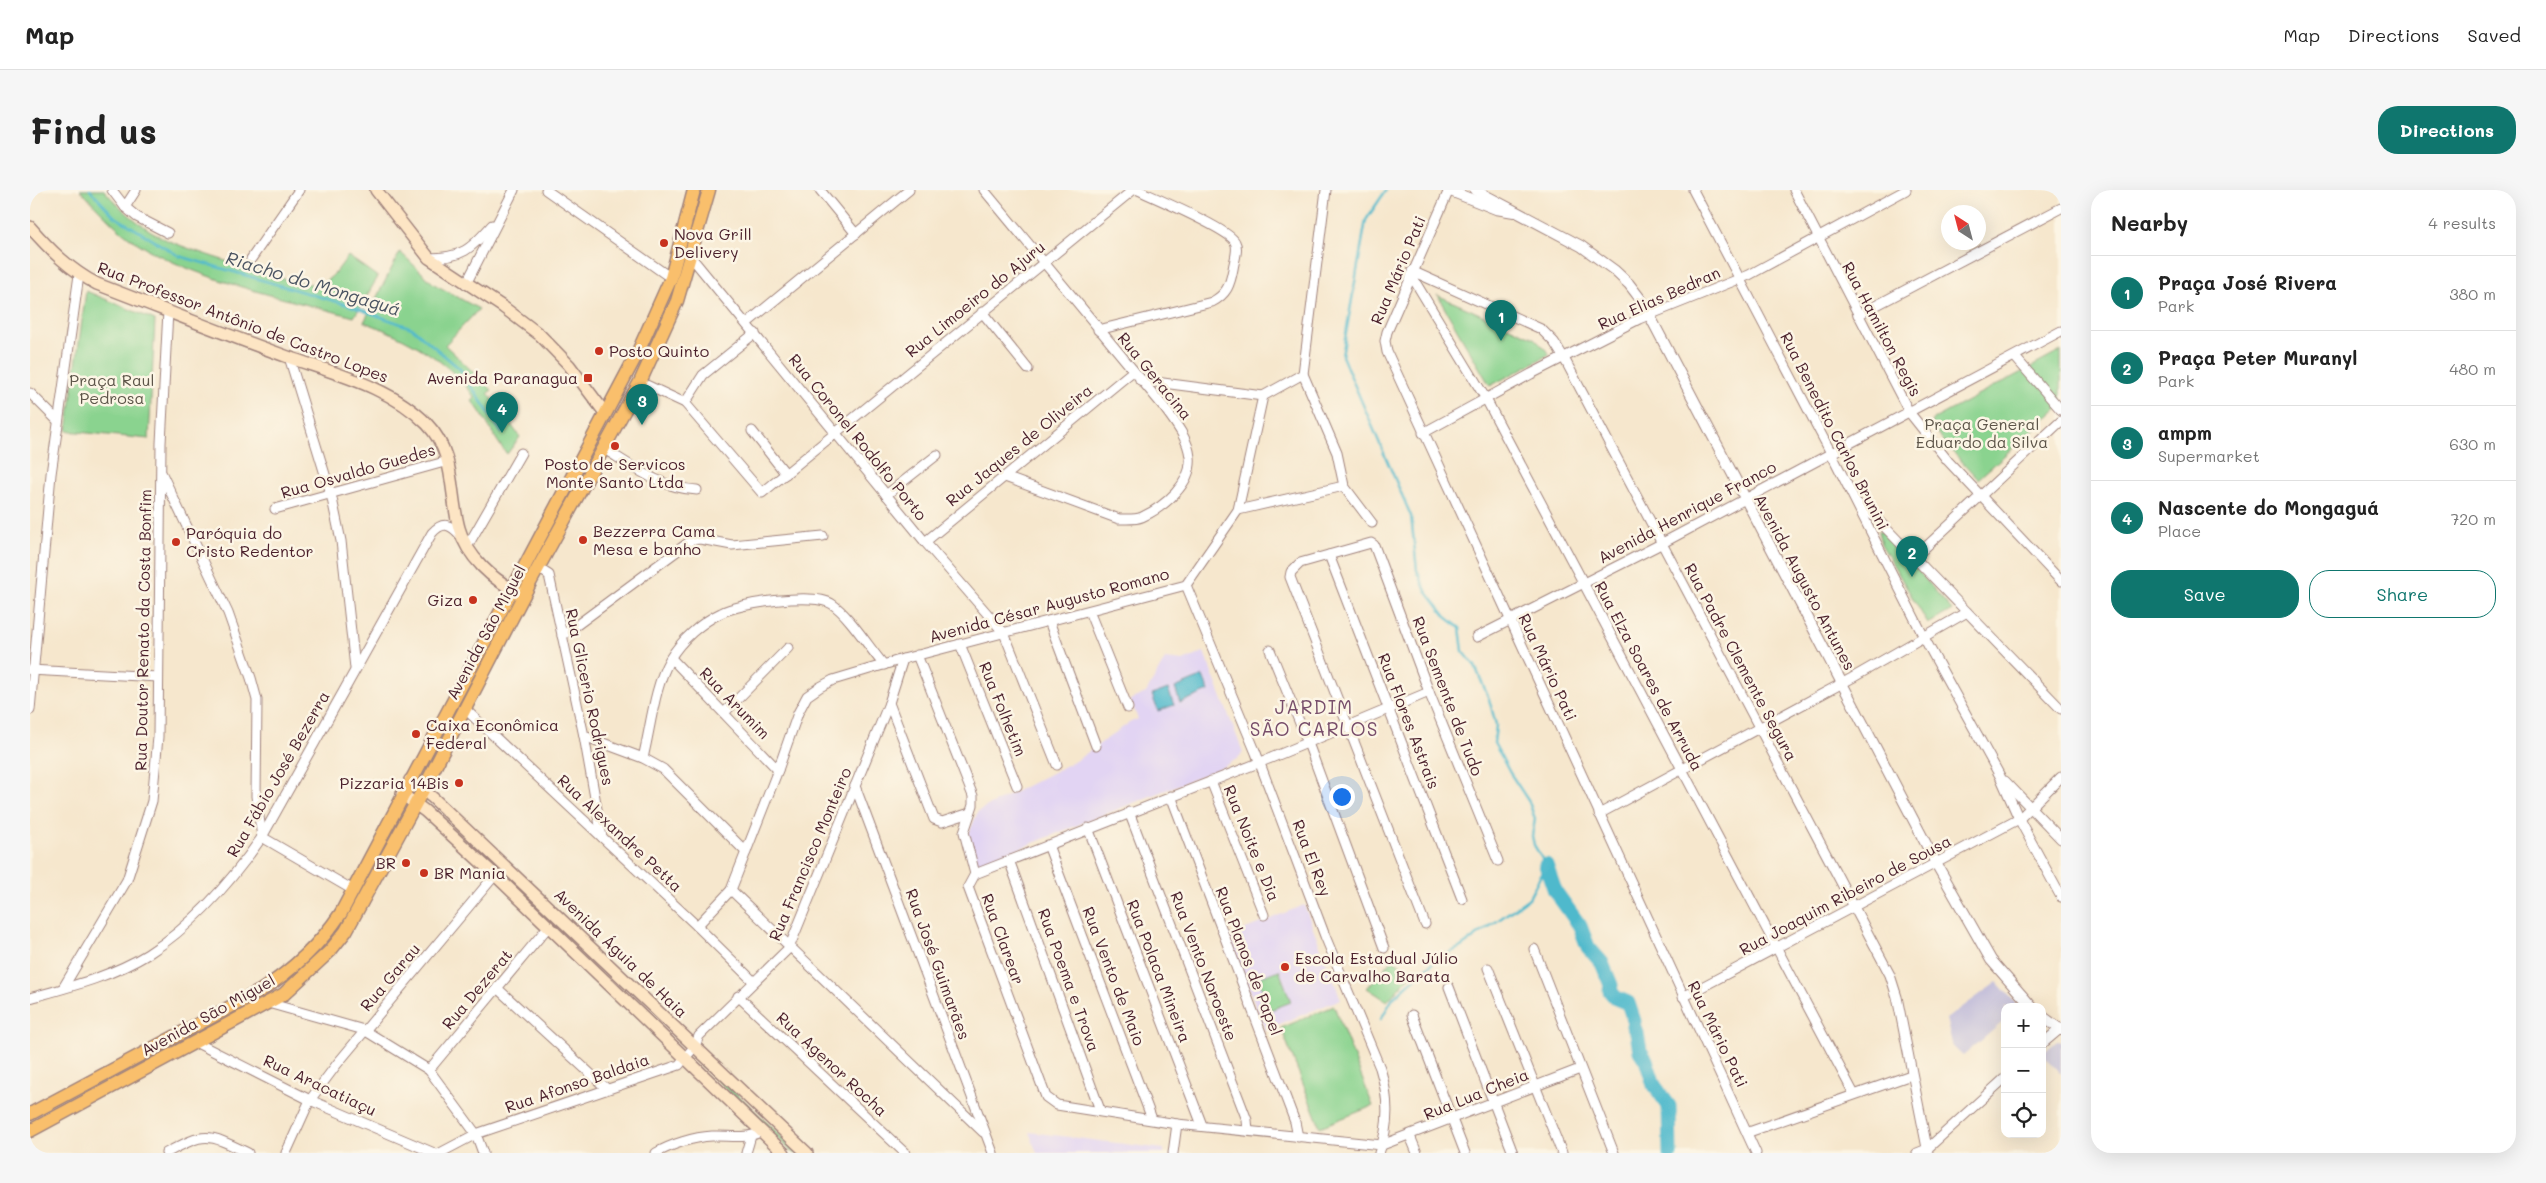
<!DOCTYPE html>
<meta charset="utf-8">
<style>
:root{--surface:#fff;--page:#f6f6f6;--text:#222;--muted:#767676;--line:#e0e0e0;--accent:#0f766e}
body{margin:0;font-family:Mali,sans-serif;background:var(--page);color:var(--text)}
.controls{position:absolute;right:15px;bottom:15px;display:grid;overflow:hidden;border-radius:10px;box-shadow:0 5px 20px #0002}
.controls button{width:45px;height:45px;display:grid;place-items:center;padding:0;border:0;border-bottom:1px solid var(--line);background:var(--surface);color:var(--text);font:25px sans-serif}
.compass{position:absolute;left:1911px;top:15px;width:45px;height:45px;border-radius:50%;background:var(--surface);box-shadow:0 5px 20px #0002;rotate:324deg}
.you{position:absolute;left:1311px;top:606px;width:18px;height:18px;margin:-12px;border:4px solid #fff;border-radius:50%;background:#1a73e8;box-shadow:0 0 0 8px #1a73e833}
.badge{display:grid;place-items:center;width:32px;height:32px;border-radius:50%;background:var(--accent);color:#fff;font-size:16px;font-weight:700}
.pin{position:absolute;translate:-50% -41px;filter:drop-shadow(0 1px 2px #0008)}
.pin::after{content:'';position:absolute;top:26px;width:18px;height:15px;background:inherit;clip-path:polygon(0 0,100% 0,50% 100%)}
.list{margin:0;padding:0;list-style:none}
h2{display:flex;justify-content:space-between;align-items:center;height:65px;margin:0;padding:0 20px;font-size:21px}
h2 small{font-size:16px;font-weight:400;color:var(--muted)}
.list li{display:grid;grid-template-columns:32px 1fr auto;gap:15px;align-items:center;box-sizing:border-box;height:75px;padding:0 20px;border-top:1px solid var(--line)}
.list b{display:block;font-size:19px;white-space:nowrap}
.list p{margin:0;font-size:16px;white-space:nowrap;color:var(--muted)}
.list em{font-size:16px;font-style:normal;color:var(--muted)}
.actions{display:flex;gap:10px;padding:15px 20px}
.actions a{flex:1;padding:11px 0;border:1px solid var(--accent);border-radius:20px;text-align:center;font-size:18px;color:var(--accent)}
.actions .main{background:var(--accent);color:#fff}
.icon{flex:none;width:28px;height:28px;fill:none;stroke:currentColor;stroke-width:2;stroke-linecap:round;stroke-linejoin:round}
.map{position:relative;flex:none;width:2031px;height:963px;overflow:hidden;border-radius:20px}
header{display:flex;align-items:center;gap:30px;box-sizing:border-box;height:70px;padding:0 25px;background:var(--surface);border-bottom:1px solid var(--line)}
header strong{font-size:24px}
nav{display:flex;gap:28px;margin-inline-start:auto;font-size:18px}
.intro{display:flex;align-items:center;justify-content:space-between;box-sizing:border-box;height:120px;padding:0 30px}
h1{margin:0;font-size:35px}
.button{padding:12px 22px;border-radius:20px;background:var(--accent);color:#fff;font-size:18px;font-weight:700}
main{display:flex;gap:30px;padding:0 30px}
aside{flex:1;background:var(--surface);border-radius:20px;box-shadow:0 5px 20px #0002}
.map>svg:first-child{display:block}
.built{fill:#e2d4f3}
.industrial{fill:#c5c0da}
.green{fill:#8ad38f;stroke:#6a795d}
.water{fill:#4fb9cc;stroke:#4c6c7c}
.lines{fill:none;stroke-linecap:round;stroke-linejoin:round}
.stream{stroke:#4fb9cc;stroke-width:2.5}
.river{stroke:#4fb9cc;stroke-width:15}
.minor-casing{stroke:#a0837c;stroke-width:11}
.tertiary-casing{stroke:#a0837c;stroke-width:12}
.secondary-casing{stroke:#a0837c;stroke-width:14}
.primary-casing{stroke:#a0837c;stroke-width:15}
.minor{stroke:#fff;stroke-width:9}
.tertiary{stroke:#fff;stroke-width:10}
.secondary{stroke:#fde5c4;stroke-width:11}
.primary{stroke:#f9bf6c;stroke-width:12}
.poi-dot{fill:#c8321e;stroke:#fcf5e5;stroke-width:2}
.labels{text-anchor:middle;stroke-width:5;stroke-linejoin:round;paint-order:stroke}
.poi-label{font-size:16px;fill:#4a1f2b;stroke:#fcf5e5;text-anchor:start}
.street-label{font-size:16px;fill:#4a1f2b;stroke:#fcf5e5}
.park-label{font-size:16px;fill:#5d5549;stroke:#fcf5e5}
.water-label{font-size:18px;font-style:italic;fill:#4c5563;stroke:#fcf5e5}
.quarter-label{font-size:19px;letter-spacing:1px;fill:#784e6b;stroke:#fcf5e5}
</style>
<header>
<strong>Map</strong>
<nav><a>Map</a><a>Directions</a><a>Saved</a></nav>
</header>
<div class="intro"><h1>Find us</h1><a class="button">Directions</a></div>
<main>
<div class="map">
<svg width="2031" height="963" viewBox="0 0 2031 963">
<rect width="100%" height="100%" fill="#fcf5e5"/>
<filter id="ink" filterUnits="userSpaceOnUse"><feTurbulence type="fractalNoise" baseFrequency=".02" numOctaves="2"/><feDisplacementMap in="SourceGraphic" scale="10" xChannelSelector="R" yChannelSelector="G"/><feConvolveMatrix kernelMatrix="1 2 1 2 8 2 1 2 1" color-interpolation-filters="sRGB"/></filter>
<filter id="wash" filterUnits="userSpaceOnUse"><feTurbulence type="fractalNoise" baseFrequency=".0096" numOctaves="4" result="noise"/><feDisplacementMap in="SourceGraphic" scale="20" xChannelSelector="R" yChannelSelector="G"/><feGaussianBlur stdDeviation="1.12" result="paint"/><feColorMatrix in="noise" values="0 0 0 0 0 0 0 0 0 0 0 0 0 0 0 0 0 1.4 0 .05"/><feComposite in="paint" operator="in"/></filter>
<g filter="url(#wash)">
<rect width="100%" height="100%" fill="#f6e7cd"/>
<g class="built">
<polygon points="1174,462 1213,562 1210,567 1193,577 948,675 937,648 948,621 1047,570 1099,533 1108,529 1100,510 1116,503 1135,469 1153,471"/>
<polygon points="1274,715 1311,809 1235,840 1199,746"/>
<polygon points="999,942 1134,959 1134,963 1007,963"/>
</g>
<g class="industrial">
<polygon points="1967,792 1989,817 1975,817 1975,830 1933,866 1923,857 1916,829"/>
<polygon points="2027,851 2031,852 2031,884 2012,864"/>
</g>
<g class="green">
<path d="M50 0H74C91 20 114 39 137 50 156 59 274 98 288 94 302 91 310 76 318 66L348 87 324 127C258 109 159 89 103 50 83 36 67 17 50 0Z"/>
<path d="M370 62 404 94 449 119 415 155 462 200 458 203 490 247 477 264C463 248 456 227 442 211L445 208C420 171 376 147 334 132Z"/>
<polygon points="56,101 125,130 119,249 37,241"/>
<polygon points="1407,105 1504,148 1520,164 1460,196"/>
<polygon points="2031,161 2031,215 1948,289 1912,250 1902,234 1904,229"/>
<polygon points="1848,341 1855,343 1922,420 1898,434 1851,354"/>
<polygon points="1363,769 1382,784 1357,811 1337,798"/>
<polygon points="1249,780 1261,812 1240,820 1228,788"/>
<polygon points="1304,816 1343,916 1290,937 1251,838"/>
<polygon points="669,868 769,963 763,963 667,871"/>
</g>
<g class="water">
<polygon points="1173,486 1179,501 1150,513 1145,498"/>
<polygon points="1138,499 1144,515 1128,521 1122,505"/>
</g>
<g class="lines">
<g class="stream">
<polyline points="60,0 84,26 149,66 318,115 382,138 430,179 472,243"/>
<polyline points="1351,829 1363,808 1407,769 1431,757 1499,708 1516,675 1504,655 1502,646 1505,629 1499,612 1480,583 1464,553 1466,535 1459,509 1445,476 1433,461 1430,438 1416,427 1396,401 1387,380 1381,326 1312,166 1336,30 1356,0"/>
</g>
<polyline class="river" points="1516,675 1525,701 1550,736 1558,757 1572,773 1581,795 1580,801 1586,808 1598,813 1604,831 1603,836 1607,843 1610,861 1616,870 1624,895 1639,916 1640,963"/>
</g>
</g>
<g filter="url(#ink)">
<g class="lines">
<defs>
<g id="minor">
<polyline points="82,0 95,17 106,0"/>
<polyline points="516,0 641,88"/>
<polyline points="790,0 826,44"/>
<path d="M954 0 1133 216C1144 231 1158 248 1160 267 1163 293 1134 317 1112 327 1105 330 1097 329 1089 329L975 287"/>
<polyline points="1419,0 1357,142 1355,151 1357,162 1726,963"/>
<polyline points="1663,0 1801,263 1898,455 1970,586 1989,629 2031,707"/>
<polyline points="1764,0 1879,222 1918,271 2031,391"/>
<polyline points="95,17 107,27 138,43"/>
<polyline points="661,67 895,352 974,443 1027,575"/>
<path d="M399 68C432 68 441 59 462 35"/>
<polyline points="221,69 269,0"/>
<polyline points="1382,81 1511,139 1524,152 1534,168 1860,785 1867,807 1898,963"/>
<polyline points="1381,85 1456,209 1824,904"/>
<polyline points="436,94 484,0"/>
<polyline points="952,122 998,179"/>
<polyline points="1828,125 2031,18"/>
<polyline points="717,133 879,0"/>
<path d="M1068 140 1182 112C1197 104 1200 95 1203 79 1204 71 1209 59 1205 52 1199 39 1125 8 1108 0"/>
<polyline points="259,167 301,304 311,351 325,478"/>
<polyline points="1985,167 2031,220"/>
<polyline points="1273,184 1307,263 1314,296"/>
<polyline points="1110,190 1233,206"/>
<polyline points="610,192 655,213 732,303 1103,0"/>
<polyline points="0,203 27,230"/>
<polyline points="655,213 673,185 725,143"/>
<polyline points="722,241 756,284"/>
<polyline points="1393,243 1501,184 1609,129 1719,85 1876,0"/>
<path d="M574 259C604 277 630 298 667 300"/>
<polyline points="132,284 198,423 221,488 227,510 226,606 232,647 323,700"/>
<polyline points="1314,296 1342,333"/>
<polyline points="856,305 907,265"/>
<polyline points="1827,313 1846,328 2031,519"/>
<polyline points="245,319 418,271"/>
<polyline points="1208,320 1314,296"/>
<polyline points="895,352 1103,181"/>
<polyline points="437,357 491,263"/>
<polyline points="1299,365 1432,709"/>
<polyline points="1884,368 2031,231"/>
<polyline points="508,378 519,385 554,546 572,647"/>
<path d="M1156 395 1226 563 1295 746 1350 878C1359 907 1360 935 1349 963"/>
<polyline points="1059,421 1098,518"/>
<polyline points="1019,431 1066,556"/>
<polyline points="532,446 662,350 670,349 702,355 793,346"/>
<polyline points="1447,447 1625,357 2031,141"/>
<polyline points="930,454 987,596"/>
<polyline points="1240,460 1278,553 1354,758"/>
<polyline points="887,465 943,606 943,615 934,642 945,684"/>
<polyline points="641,468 748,580"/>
<polyline points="0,480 128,487"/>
<polyline points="1399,502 1241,568 945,684 938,697 1016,907 1027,915 1147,934 1352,955 1550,879"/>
<polyline points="859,513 904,629 912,632 940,623"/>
<polyline points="434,518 667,736 723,791"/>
<polyline points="0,520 21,284 49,85"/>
<polyline points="694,523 758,458"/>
<polyline points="554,546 613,568 633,579 716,662"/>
<path d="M613 568C621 536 624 497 640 469 651 450 672 432 691 423 710 413 785 402 802 414 819 425 840 459 854 475"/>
<polyline points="1181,591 1234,725"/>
<polyline points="1975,591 2031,649"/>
<polyline points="825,596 963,963"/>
<polyline points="1141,606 1265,932 1268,947"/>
<polyline points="1099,622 1217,930 1218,941"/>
<polyline points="1569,624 1822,488 1937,422"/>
<polyline points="1058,638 1172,935"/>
<polyline points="1018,655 1122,929"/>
<polyline points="979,670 1070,920"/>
<polyline points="701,700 953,942"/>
<polyline points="1395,734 1260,387 1261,382 1270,373 1341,353 1344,355 1399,502 1468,671"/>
<polyline points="667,736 701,700 748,580 768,523 777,506 790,497 803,490 873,469 1156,395 1208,320 1233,206 1273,184 1296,0"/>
<polyline points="1504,759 1584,963"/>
<polyline points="1458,778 1532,963"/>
<polyline points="1419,797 1483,963"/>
<polyline points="33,798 97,690 122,611 128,547 131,253 138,121"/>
<polyline points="467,798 576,898"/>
<polyline points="708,806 875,963"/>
<polyline points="1653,807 1989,629 2031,587"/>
<path d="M0 808C39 797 83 786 118 764 165 734 201 692 232 647L402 343C413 331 420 334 430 345"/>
<polyline points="238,813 334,840 399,880 446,944 453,963"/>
<polyline points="1382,825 1435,963"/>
<polyline points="165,852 280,910 404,963"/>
<polyline points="2012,854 2031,838"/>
<polyline points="399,880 518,737"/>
<polyline points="1719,942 1881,885"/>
<polyline points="1380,946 1387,963"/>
<path d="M136 963C176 942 177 943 218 963"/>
<polyline points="256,963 280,910 307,874 465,685"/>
<polyline points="410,963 446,944 649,875 665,856 669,846 759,758 859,513 873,469"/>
<path d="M626 963C642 954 664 947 682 946 699 945 717 950 732 941"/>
<polyline points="716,963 721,946"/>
<polyline points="1143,963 1147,934"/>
<polyline points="1887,963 1897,959 1975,888"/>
</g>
<g id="tertiary">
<polyline points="1418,0 1466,19 1484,22"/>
<polyline points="1445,0 1551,56 1584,80 1599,94 1612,111 1907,675 1961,770 2002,817"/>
<polyline points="2012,826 2031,840"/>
</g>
<g id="secondary">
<polyline points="346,0 399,68 473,117 510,145 539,175 575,223"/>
<path d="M0 37C20 60 40 80 67 94 130 118 194 144 258 167 306 184 361 197 397 234 426 264 419 302 429 338 437 367 463 390 489 403"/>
<polyline points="380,590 403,608 777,963"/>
<polyline points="372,604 395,621 465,685 754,963"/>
</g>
<g id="primary">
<path d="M0 924 230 801C263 780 289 756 311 723L607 164 641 88 664 0"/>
<polyline points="0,941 254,804 300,761 316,741 393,600 501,391 610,192 647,111 679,0"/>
</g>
</defs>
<use href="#minor" class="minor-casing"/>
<use href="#tertiary" class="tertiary-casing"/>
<use href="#secondary" class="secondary-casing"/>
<use href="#primary" class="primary-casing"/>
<use href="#minor" class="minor"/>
<use href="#tertiary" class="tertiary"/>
<use href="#secondary" class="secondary"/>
<use href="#primary" class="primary"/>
</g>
</g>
<g class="poi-dot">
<circle cx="634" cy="53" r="5"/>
<circle cx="569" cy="161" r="5"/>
<rect x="553" y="183" width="10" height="10" rx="2.5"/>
<circle cx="585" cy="256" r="5"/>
<circle cx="553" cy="350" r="5"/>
<circle cx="146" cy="352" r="5"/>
<circle cx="443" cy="410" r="5"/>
<circle cx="386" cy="544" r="5"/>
<circle cx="429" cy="593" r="5"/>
<circle cx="376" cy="673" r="5"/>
<circle cx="394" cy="683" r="5"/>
<circle cx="1255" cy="777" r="5"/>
</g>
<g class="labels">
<g class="poi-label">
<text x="644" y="50">Nova Grill<tspan x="644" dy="18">Delivery</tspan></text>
<text x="579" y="167">Posto Quinto</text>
<text x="548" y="194" text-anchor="end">Avenida Paranagua</text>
<text x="585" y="280" text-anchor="middle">Posto de Servicos<tspan x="585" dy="18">Monte Santo Ltda</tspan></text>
<text x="563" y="347">Bezzerra Cama<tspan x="563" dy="18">Mesa e banho</tspan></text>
<text x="156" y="349">Paróquia do<tspan x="156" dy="18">Cristo Redentor</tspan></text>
<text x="433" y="416" text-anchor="end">Giza</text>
<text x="396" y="541">Caixa Econômica<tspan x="396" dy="18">Federal</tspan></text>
<text x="419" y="599" text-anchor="end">Pizzaria 14Bis</text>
<text x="366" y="679" text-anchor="end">BR</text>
<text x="404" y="689">BR Mania</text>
<text x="1265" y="774">Escola Estadual Júlio<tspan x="1265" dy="18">de Carvalho Barata</tspan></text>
</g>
<g class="street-label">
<text transform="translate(1368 80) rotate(-67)" y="6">Rua Mário Pati</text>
<text transform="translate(1629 108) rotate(-24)" y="6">Rua Elias Bedran</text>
<text transform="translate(945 109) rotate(-39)" y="6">Rua Limoeiro do Ajuru</text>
<text transform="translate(213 132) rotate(21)" y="6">Rua Professor Antônio de Castro Lopes</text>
<text transform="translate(1852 139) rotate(62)" y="6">Rua Hamilton Regis</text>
<text transform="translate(1125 186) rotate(51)" y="6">Rua Geracina</text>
<text transform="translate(1805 241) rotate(63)" y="6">Rua Benedito Carlos Brunini</text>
<text transform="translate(828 247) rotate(51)" y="6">Rua Coronel Rodolfo Porto</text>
<text transform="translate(989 255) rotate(-39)" y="6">Rua Jaques de Oliveira</text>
<text transform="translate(328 281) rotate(-16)" y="6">Rua Osvaldo Guedes</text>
<text transform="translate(1657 322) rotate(-28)" y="6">Avenida Henrique Franco</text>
<text transform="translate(1775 392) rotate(62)" y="6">Avenida Augusto Antunes</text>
<text transform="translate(1019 415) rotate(-15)" y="6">Avenida César Augusto Romano</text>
<text transform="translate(113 440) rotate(-89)" y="6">Rua Doutor Renato da Costa Bonfim</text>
<text transform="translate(456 442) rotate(-62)" y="6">Avenida São Miguel</text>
<text transform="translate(1711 472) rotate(62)" y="6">Rua Padre Clemente Segura</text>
<text transform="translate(1518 477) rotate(65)" y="6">Rua Mário Pati</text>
<text transform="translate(1619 486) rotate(62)" y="6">Rua Elza Soares de Arruda</text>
<text transform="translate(1418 506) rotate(69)" y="6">Rua Semente de Tudo</text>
<text transform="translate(560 507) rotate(78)" y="6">Rua Glicerio Rodrigues</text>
<text transform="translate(705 513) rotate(46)" y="6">Rua Arumim</text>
<text transform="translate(973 519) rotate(68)" y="6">Rua Folhetim</text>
<text transform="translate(1379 531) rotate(69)" y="6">Rua Flores Astrais</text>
<text transform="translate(248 584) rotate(-60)" y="6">Rua Fábio José Bezerra</text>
<text transform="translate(590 643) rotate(43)" y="6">Rua Alexandre Petta</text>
<text transform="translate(1222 653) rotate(68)" y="6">Rua Noite e Dia</text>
<text transform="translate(780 664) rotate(-67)" y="6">Rua Francisco Monteiro</text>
<text transform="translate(1282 668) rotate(69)" y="6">Rua El Rey</text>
<text transform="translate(1815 705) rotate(-28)" y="6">Rua Joaquim Ribeiro de Sousa</text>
<text transform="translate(973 749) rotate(70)" y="6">Rua Clarear</text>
<text transform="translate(591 763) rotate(44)" y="6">Avenida Águia de Haia</text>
<text transform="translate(1219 771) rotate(69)" y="6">Rua Planos de Papel</text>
<text transform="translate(908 774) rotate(70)" y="6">Rua José Guimarães</text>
<text transform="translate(1174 776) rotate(69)" y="6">Rua Vento Noroeste</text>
<text transform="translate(1129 781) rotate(69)" y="6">Rua Polaca Mineira</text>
<text transform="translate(1084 786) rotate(69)" y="6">Rua Vento de Maio</text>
<text transform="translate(360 787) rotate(-50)" y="6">Rua Garau</text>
<text transform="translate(1039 790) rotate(70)" y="6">Rua Poema e Trova</text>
<text transform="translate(447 799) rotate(-50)" y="6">Rua Dezerat</text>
<text transform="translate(178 825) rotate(-29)" y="6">Avenida São Miguel</text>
<text transform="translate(1688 844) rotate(64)" y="6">Rua Mário Pati</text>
<text transform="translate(802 874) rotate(43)" y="6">Rua Agenor Rocha</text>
<text transform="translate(547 893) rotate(-19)" y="6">Rua Afonso Baldaia</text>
<text transform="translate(290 895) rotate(25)" y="6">Rua Aracatiaçu</text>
<text transform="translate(1446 904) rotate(-22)" y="6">Rua Lua Cheia</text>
</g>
<g class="park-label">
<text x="82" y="196">Praça Raul<tspan x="82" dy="18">Pedrosa</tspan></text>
<text x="1952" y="240">Praça General<tspan x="1952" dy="18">Eduardo da Silva</tspan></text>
</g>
<g class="water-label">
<text transform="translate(283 94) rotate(17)" y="6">Riacho do Mongaguá</text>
</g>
<g class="quarter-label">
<text x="1284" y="524">JARDIM<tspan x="1284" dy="22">SÃO CARLOS</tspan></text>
</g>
</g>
</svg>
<div class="controls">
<button>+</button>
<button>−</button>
<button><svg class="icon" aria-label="locate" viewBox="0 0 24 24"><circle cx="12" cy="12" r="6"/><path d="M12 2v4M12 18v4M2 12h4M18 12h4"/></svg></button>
</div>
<svg class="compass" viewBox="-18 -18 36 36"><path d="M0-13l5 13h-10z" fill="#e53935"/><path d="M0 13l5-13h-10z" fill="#767676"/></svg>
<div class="you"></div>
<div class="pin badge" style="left:1471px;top:151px">1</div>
<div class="pin badge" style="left:1882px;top:387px">2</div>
<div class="pin badge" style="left:612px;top:235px">3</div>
<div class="pin badge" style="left:472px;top:243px">4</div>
</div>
<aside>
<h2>Nearby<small>4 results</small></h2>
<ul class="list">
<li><span class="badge">1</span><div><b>Praça José Rivera</b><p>Park</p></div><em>380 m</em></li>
<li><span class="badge">2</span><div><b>Praça Peter Muranyl</b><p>Park</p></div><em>480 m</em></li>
<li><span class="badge">3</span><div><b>ampm</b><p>Supermarket</p></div><em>630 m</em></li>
<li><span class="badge">4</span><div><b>Nascente do Mongaguá</b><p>Place</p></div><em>720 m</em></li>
</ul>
<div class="actions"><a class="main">Save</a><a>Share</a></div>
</aside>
</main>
